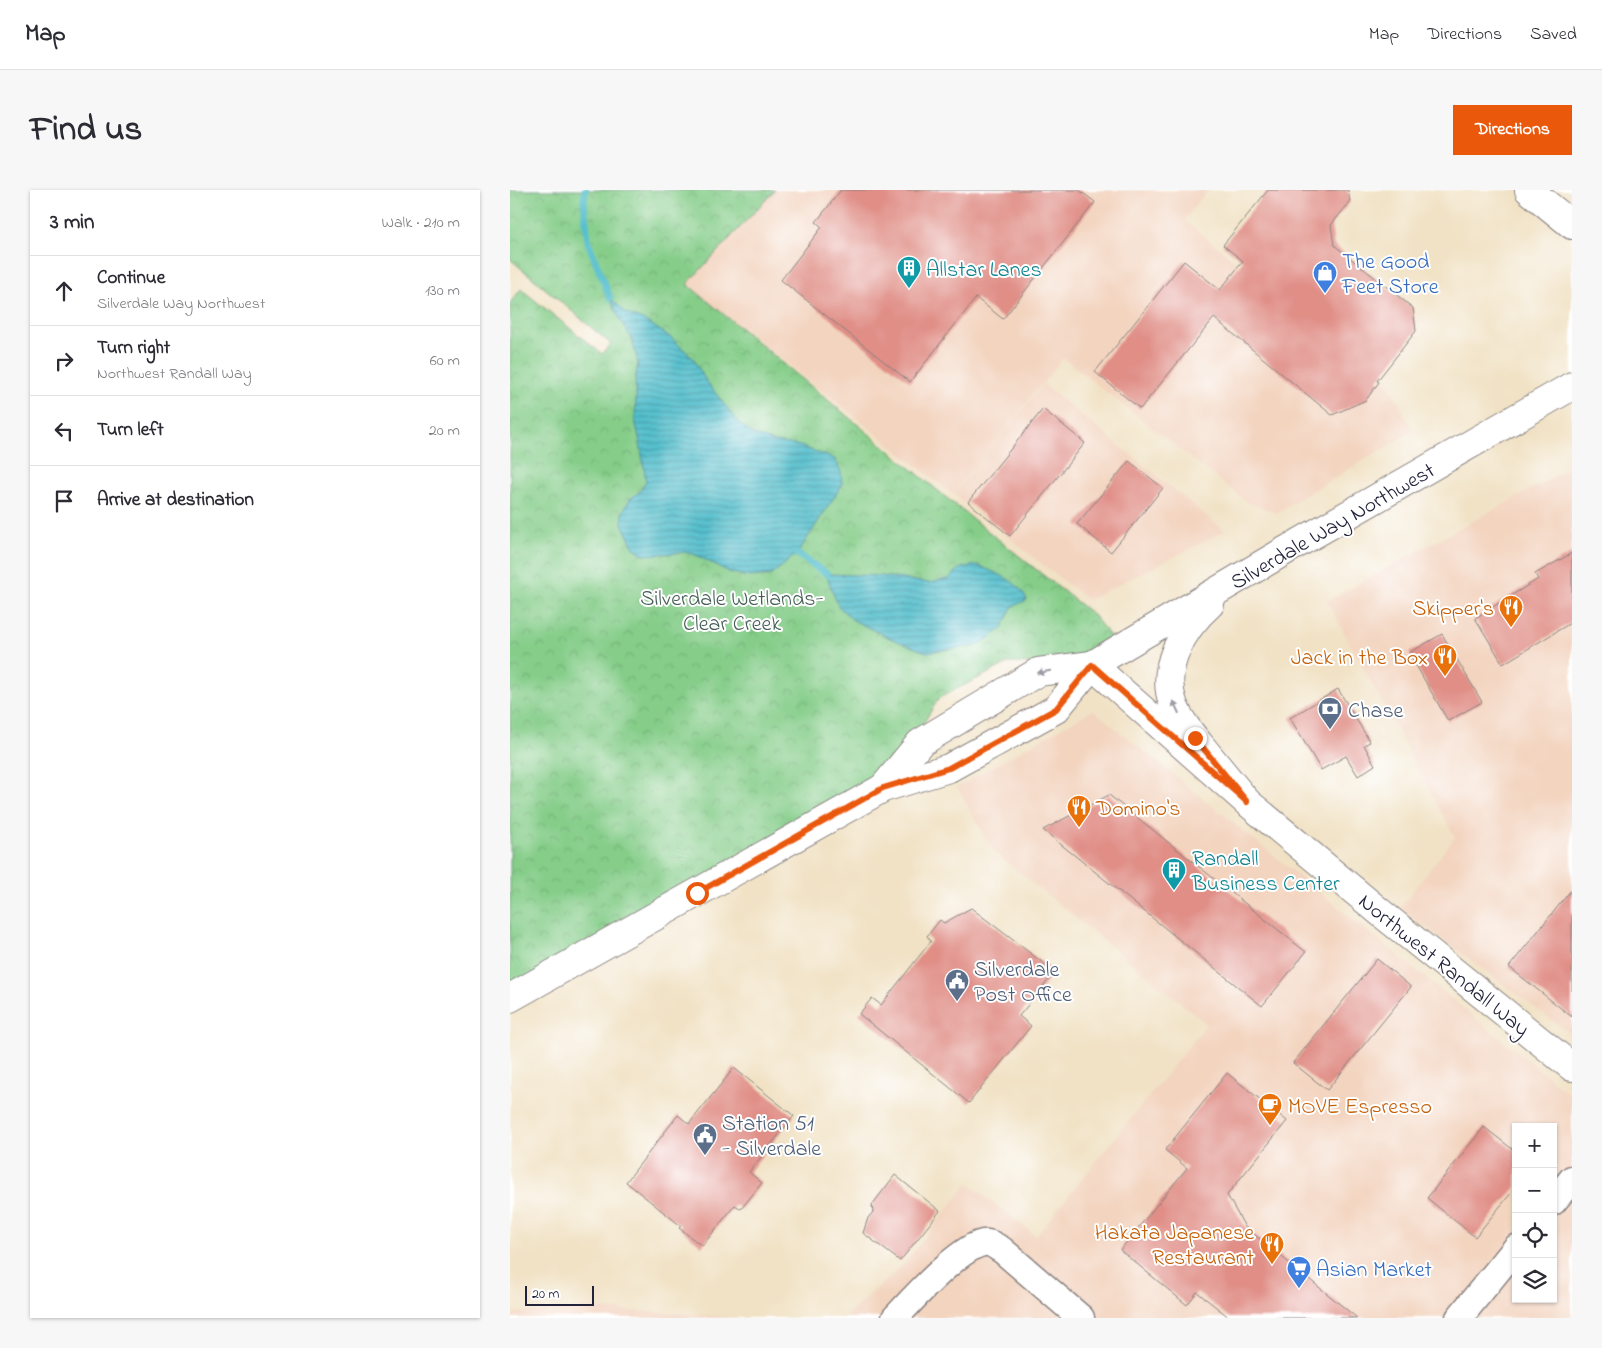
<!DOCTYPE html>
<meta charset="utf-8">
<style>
:root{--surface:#fff;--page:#f7f7f7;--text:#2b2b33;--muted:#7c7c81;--line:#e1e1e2;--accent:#ea580c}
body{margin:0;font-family:"Indie Flower",sans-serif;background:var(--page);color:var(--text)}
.controls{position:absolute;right:15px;bottom:15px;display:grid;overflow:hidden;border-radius:0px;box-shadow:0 1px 4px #0004}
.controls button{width:45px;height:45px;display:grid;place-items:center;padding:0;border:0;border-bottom:1px solid var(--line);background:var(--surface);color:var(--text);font:25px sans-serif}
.scale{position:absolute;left:15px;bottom:12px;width:69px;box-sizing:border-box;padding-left:5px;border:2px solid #22223b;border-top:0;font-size:14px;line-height:18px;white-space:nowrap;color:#22223b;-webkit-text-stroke:4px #fff;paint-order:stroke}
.stop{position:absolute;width:15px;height:15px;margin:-11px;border:4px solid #ea580c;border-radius:50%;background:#fff}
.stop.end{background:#ea580c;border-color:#fff;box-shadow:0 1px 5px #0008}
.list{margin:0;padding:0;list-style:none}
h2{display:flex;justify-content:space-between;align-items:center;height:65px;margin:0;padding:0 20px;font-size:21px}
h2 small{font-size:16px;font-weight:400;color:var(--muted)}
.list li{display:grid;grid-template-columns:32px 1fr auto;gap:15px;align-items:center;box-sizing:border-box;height:70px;padding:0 20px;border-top:1px solid var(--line)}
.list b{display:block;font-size:19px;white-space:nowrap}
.list p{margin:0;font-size:16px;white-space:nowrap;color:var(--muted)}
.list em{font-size:16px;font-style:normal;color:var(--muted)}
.icon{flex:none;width:28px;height:28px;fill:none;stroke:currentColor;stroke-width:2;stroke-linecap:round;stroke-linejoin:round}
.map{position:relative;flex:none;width:1062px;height:1128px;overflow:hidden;border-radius:0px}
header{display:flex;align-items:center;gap:30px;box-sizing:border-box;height:70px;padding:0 25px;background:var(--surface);border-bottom:1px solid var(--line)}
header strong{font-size:24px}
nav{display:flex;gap:28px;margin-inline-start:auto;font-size:18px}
.intro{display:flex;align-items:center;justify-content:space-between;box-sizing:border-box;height:120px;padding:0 30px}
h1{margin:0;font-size:35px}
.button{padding:12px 22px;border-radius:0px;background:var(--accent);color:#fff;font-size:18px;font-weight:700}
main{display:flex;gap:30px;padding:0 30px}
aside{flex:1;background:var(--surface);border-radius:0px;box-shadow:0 1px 4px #0004}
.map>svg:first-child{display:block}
.built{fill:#f3d4bf;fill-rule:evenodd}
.park{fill:url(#park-crowns);stroke:#547862}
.water{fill:url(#water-rules);stroke:#3a7084}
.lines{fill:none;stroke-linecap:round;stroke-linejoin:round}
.stream{stroke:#52becc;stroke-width:7}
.building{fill:#e08e86}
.minor-casing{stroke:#8a8280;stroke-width:29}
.tertiary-casing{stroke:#8a8280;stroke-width:30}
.secondary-casing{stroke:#8a8280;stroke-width:30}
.minor{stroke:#fff;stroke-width:26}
.tertiary{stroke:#fff;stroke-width:28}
.secondary{stroke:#fff;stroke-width:28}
.oneway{fill:#9c9ca7}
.route{stroke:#ea580c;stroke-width:6}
.labels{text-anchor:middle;stroke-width:4;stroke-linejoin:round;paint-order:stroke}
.shop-label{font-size:22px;fill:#366cbe;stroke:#fff;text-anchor:start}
.culture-label{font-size:22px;fill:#0d838f;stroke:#fff;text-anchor:start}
.street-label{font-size:22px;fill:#22223b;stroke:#fff}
.park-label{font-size:22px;fill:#455e56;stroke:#fff}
.food-label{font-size:22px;fill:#c56008;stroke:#fff;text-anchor:end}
.service-label{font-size:22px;fill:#4e5e75;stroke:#fff;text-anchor:start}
</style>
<header>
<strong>Map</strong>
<nav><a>Map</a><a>Directions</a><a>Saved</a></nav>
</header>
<div class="intro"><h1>Find us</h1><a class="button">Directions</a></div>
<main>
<aside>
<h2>3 min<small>Walk · 210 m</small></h2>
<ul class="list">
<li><svg class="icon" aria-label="ahead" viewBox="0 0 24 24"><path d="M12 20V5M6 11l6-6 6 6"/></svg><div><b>Continue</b><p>Silverdale Way Northwest</p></div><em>130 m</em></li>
<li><svg class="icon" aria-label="right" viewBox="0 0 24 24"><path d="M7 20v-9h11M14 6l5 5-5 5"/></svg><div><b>Turn right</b><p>Northwest Randall Way</p></div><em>60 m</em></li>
<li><svg class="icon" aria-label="left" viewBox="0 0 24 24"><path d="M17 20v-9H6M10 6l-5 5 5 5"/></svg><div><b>Turn left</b></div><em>20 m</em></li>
<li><svg class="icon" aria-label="arrive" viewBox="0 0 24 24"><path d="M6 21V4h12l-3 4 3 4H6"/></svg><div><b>Arrive at destination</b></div></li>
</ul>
</aside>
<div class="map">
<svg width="1062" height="1128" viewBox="0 0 1062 1128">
<defs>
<pattern id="park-crowns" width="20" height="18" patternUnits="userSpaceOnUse" patternTransform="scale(1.25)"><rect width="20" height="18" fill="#85cd89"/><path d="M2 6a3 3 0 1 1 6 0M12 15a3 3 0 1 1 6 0" fill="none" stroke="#73b077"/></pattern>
<pattern id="water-rules" width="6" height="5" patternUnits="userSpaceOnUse" patternTransform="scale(1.25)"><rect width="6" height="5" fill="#52becc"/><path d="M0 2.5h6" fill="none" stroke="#449aa7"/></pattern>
</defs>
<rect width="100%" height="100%" fill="#fff"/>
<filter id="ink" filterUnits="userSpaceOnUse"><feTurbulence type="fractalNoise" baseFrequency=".02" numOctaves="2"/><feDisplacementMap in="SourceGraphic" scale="10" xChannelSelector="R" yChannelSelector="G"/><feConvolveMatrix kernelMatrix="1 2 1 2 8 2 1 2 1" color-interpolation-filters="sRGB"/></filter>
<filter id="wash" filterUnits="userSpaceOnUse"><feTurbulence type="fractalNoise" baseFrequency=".0096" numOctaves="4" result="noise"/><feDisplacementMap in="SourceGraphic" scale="20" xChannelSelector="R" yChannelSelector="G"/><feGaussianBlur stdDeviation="1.12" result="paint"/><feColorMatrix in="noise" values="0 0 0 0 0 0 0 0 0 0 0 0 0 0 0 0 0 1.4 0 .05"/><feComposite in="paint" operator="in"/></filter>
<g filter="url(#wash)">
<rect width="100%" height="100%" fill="#f1e2c5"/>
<g class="built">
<polygon points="265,0 698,0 674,30 879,195 903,241 766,323 737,312 553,168 442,304 177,94"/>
<polygon points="533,194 715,341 578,410 443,304"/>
<polygon points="1062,277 1062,845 890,718 945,647 817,411"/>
<path d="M583 520 1062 906V1128H334L393 1075 458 993 526 1046 697 834 483 661 447 597ZM1006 937H1043V1109H1006Z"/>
<polygon points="72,1118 206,1126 226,1128 0,1128 0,1123"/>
</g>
<polygon class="park" points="0,0 265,0 177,94 449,318 582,424 610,458 582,475 498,473 429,508 373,598 0,808 0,113 11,99 92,164 101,154 0,69"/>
<g class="water">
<polygon points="100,108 116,123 137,132 160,147 183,168 196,191 228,232 242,244 261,251 290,256 325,269 331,282 332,295 287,364 261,385 239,387 219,382 180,362 135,365 124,358 112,334 113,321 120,309 129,302 136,291 130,252 125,230 126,206 125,191 128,173 122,149 111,132"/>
<path d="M467 375C485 383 509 390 517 410L502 417 492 439 467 456 416 462 382 449 343 430 328 416 319 392 317 384 371 386 420 393 438 389 451 378Z"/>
</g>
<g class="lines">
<g class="stream">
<polyline points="75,0 74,12 78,52 100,108"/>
<polyline points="287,364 317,384"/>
</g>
</g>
<g id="blocks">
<g class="building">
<polygon points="331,0 569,0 585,12 493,129 466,108 400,192 271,90 312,37 306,32"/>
<polygon points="758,0 838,0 840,12 821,35 824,55 903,118 906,141 867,191 869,192 856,210 822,225 704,128 630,219 585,182 674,71 710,100 733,71 713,55"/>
<polygon points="533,219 575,253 500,346 458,312"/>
<polygon points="619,271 653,298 601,362 567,334"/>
<polygon points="1062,363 1062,432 993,474 965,428 1028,389 1025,384"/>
<polygon points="932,444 972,512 938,531 899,463"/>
<polygon points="828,499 860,552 854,555 865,575 848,586 836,566 811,580 780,528"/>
<polygon points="599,605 796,762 752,816 533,640"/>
<polygon points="1062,699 1062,827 999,777"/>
<polygon points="461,718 545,782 509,826 521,836 459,913 349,824 362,808 371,815 421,751 417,746 430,730 434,733"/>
<polygon points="867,769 901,797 817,900 783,873"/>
<polygon points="224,878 284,926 239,982 252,993 231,1019 225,1015 192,1056 169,1038 171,1036 116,992 168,925 179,934"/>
<polygon points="717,883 777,931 717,1005 735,1037 847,1128 720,1128 687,1102 677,1115 610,1060 677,978 655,960"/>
<polygon points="974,937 1006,962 1006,997 965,1047 917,1008"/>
<polygon points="385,985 430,1021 390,1071 353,1043 358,1028 363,1022 362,1015"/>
</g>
</g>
</g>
<g filter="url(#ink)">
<use href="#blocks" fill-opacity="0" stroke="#8a8280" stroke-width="1"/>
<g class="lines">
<defs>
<g id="minor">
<polyline points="1043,1012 1062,989"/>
<path d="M385 1128C400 1112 456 1049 478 1053 482 1053 488 1058 492 1060L571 1128"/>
<polyline points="949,1128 1006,1058"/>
</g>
<g id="tertiary">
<polyline points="1019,0 1062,35"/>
<polyline points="582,475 737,612 871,723 1062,877"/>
</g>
<g id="secondary">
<path d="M700 414C673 438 650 477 663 513 669 531 684 547 695 561 709 578 723 595 737 612"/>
<polyline points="373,598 410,553 528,482 582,475"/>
<polyline points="0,808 373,598 439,578 546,519 582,475 773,362 1062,196"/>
</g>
</defs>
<use href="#minor" class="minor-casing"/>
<use href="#tertiary" class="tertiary-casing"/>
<use href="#secondary" class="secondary-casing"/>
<use href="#minor" class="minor"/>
<use href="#tertiary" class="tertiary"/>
<use href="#secondary" class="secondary"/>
</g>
<defs><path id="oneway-solid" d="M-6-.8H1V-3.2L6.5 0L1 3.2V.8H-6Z" transform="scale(1.25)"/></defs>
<g class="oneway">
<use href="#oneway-solid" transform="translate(534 482) rotate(169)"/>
<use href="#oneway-solid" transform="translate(666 517) rotate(-115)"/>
</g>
</g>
<g class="lines" filter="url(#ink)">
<polyline class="route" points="187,703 373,598 439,578 546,519 582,475 737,612 685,548"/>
</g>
<defs>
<symbol id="building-pin" viewBox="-11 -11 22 30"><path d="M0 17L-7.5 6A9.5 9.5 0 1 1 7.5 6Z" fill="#0f9aa8" stroke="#fff"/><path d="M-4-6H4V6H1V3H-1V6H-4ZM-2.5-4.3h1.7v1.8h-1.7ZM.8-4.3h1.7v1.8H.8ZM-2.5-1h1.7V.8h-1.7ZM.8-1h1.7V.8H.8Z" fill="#fff"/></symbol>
<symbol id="shop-pin" viewBox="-11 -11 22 30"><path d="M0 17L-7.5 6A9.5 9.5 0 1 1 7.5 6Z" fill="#3f7fe0" stroke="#fff"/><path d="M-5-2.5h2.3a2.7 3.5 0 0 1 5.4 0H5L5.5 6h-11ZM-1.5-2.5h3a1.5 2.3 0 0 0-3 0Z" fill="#fff"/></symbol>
<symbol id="restaurant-pin" viewBox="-11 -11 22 30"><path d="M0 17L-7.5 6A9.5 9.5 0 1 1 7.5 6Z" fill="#e8710a" stroke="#fff"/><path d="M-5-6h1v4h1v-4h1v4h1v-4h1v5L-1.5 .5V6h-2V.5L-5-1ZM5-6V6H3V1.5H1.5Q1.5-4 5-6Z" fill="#fff"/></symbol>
<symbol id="bank-pin" viewBox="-11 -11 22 30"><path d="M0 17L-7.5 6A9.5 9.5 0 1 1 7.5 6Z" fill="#5c6f8a" stroke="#fff"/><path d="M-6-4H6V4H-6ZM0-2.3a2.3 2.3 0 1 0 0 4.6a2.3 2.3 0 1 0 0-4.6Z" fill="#fff"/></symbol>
<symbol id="civic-pin" viewBox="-11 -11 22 30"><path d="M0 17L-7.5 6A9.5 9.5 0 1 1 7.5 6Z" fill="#5c6f8a" stroke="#fff"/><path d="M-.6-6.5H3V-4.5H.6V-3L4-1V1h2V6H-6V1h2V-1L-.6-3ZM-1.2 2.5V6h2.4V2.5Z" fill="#fff"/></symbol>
<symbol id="cafe-pin" viewBox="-11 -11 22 30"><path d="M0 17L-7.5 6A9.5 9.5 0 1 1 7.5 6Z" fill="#e8710a" stroke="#fff"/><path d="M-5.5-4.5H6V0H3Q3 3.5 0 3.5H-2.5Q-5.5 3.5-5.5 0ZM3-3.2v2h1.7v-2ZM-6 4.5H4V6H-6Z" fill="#fff"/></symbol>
<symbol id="supermarket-pin" viewBox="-11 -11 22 30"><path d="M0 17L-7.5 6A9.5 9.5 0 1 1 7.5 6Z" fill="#3f7fe0" stroke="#fff"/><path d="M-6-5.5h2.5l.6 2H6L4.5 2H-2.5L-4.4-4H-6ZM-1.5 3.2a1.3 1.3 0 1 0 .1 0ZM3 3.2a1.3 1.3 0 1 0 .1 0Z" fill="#fff"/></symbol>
</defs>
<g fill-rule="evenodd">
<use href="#building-pin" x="385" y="64" width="28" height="38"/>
<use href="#shop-pin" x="801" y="69" width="28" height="38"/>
<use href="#restaurant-pin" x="987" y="403" width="28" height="38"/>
<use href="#restaurant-pin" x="921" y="452" width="28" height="38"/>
<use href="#bank-pin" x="806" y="505" width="28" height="38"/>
<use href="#restaurant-pin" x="555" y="603" width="28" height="38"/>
<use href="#building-pin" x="650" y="666" width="28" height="38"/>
<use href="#civic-pin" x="433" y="777" width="28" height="38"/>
<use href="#cafe-pin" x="746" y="901" width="28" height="38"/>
<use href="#civic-pin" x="181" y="931" width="28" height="38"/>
<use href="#restaurant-pin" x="748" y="1040" width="28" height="38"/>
<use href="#supermarket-pin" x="775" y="1064" width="28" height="38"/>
</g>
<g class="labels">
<g class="shop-label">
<text x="832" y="78">The Good<tspan x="832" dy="25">Feet Store</tspan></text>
<text x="806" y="1086">Asian Market</text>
</g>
<g class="culture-label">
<text x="416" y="86">Allstar Lanes</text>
<text x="682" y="675">Randall<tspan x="682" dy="25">Business Center</tspan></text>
</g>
<g class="street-label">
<text transform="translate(822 335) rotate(-30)" y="8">Silverdale Way Northwest</text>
<text transform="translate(935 774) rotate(39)" y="8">Northwest Randall Way</text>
</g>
<g class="park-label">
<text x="222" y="415">Silverdale Wetlands-<tspan x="222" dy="25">Clear Creek</tspan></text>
</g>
<g class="food-label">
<text x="984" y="425">Skipper's</text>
<text x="918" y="474">Jack in the Box</text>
<text x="586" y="625" text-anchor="start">Domino's</text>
<text x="778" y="923" text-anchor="start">MOVE Espresso</text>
<text x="744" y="1049">Hakata Japanese<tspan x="744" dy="25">Restaurant</tspan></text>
</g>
<g class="service-label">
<text x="838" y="527">Chase</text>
<text x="464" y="786">Silverdale<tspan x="464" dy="25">Post Office</tspan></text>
<text x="212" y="940">Station 51<tspan x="212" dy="25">- Silverdale</tspan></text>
</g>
</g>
</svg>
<div class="controls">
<button>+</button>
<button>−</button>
<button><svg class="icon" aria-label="locate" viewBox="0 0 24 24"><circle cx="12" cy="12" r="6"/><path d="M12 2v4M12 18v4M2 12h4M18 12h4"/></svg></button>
<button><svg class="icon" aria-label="layers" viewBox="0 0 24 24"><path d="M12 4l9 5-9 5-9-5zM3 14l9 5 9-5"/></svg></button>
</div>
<div class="scale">20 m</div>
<div class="stop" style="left:187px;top:703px"></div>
<div class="stop end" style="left:685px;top:548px"></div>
</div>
</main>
